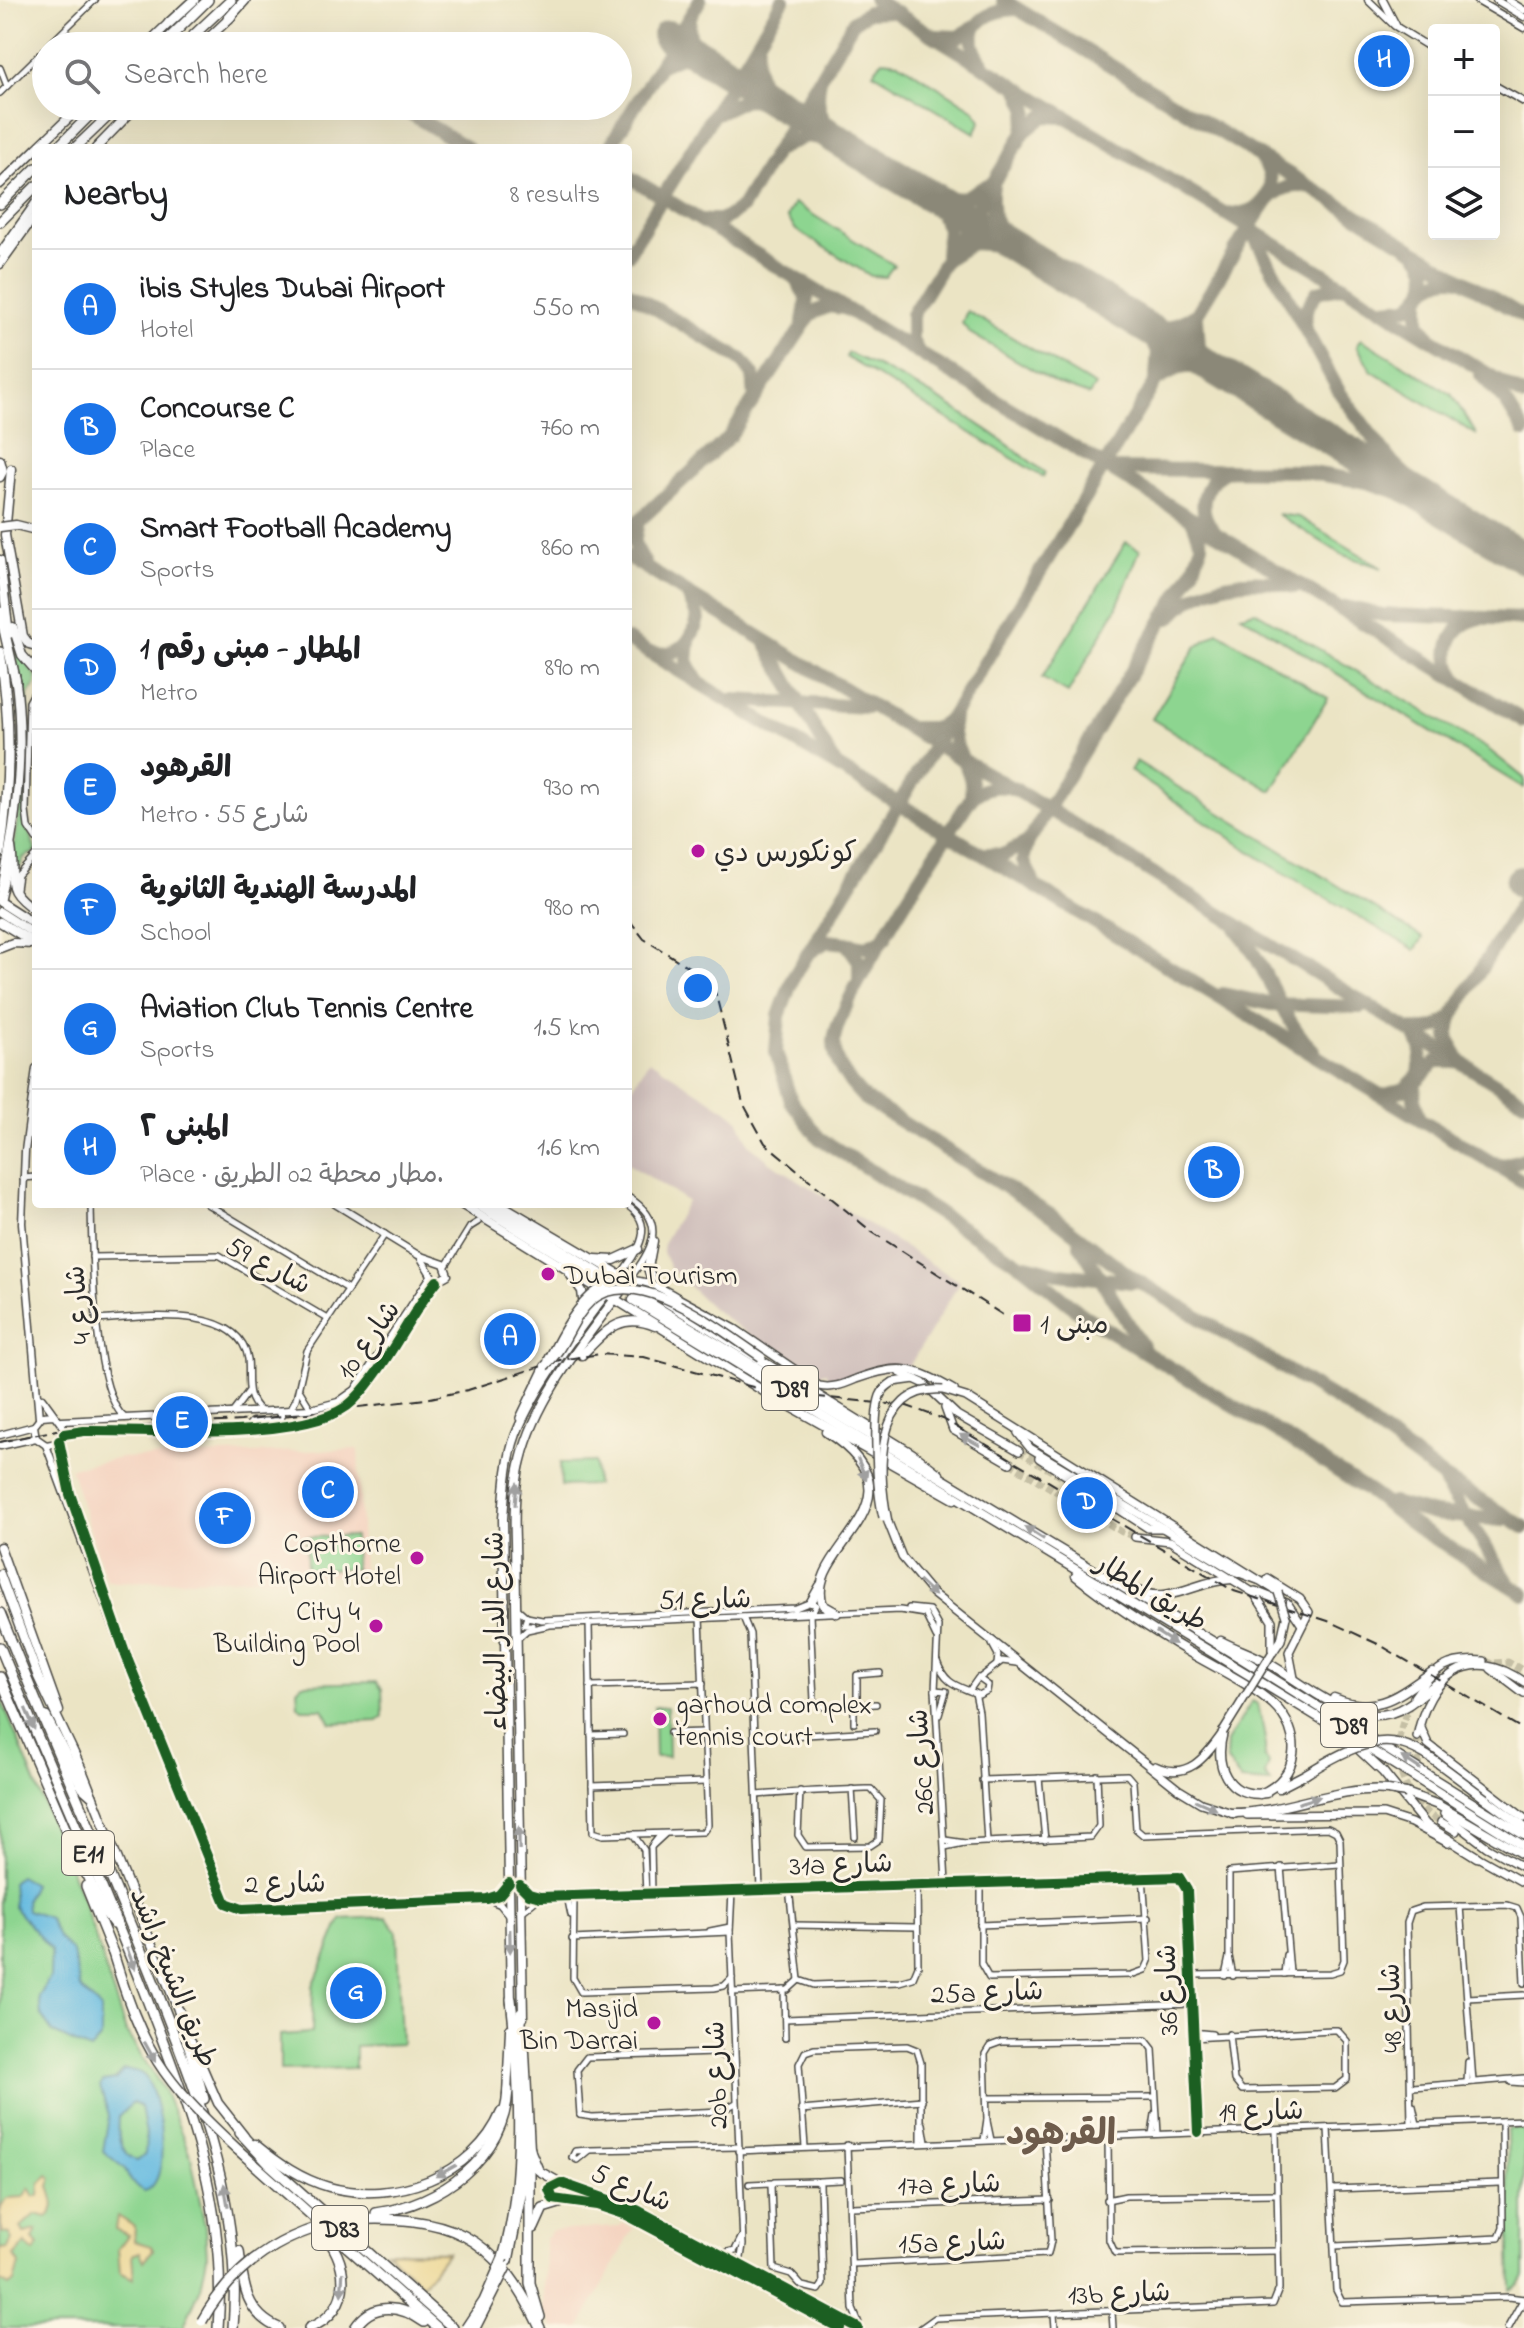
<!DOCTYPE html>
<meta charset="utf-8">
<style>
:root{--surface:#fff;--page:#f6f6f6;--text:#202124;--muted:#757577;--line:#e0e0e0;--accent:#1a73e8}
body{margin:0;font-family:"Indie Flower","Playpen Sans Arabic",sans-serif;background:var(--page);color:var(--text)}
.controls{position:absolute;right:24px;top:24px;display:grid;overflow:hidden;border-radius:8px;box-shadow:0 8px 32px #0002}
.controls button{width:72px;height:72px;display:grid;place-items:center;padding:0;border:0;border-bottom:2px solid var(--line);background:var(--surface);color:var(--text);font:40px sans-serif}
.you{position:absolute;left:698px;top:988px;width:28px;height:28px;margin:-20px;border:6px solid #fff;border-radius:50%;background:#1a73e8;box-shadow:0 0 0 12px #1a73e833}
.badge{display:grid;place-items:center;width:52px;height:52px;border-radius:50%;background:var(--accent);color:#fff;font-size:26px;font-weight:700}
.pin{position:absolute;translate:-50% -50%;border:4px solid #fff;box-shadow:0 2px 8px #0006}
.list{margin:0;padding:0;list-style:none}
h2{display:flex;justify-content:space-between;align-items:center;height:104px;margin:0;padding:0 32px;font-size:34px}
h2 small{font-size:26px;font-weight:400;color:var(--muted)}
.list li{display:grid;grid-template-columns:52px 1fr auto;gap:24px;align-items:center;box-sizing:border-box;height:120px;padding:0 32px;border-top:2px solid var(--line)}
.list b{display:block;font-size:30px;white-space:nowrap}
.list p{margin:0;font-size:26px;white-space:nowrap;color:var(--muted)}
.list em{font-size:26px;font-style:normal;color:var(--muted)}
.icon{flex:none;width:44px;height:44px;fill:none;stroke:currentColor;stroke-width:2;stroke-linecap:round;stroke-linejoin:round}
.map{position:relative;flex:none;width:1524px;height:2328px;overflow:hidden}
.search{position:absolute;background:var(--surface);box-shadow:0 8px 32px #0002;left:32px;top:32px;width:600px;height:88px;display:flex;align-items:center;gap:20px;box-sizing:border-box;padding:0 28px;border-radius:44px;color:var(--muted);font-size:30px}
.panel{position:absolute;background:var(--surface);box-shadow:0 8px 32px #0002;left:32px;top:144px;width:600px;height:1064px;border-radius:8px}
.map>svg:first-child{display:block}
.built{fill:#f4d3c0}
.industrial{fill:#d0c0bc}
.green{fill:#8dd590;stroke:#5c805e;stroke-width:2}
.sand{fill:#eeda9e;stroke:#8c8264;stroke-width:2}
.water{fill:#63bae0;stroke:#477286;stroke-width:2;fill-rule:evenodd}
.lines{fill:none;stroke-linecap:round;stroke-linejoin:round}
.taxiway{stroke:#8b8878;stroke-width:14}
.runway{stroke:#8b8878;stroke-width:32}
.secondary-tunnel{stroke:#c5bfa5;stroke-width:7;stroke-dasharray:7 3.5;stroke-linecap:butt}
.trunk-tunnel{stroke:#c5bfa5;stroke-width:8;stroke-dasharray:8 4;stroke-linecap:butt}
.minor-casing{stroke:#484742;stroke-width:8}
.tertiary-casing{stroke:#484742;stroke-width:9}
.secondary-casing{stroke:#484742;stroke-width:10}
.primary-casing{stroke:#484742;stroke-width:11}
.trunk-casing{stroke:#484742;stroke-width:11}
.motorway-casing{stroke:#484742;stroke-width:12}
.minor{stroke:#fff;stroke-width:5}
.tertiary{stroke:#fff;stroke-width:6}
.secondary{stroke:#fff;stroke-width:7}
.primary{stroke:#fff;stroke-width:8}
.trunk{stroke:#fff;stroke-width:8}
.motorway{stroke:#fff;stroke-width:9}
.rail{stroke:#2b2b2b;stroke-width:2;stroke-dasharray:12 6;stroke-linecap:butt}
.secondary-bridge-casing{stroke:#484742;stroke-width:10;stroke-linecap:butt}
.primary-bridge-casing{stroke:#484742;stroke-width:11;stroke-linecap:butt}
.trunk-bridge-casing{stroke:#484742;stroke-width:11;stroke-linecap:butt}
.motorway-bridge-casing{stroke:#484742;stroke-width:12;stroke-linecap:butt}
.secondary-bridge{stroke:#fff;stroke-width:7}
.primary-bridge{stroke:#fff;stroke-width:8}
.trunk-bridge{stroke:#fff;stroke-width:8}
.motorway-bridge{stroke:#fff;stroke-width:9}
.cycleway-casing{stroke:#fcf5e5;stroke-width:15}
.cycleway{stroke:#1b5e20;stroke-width:10}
.oneway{fill:#a0a0a0}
.poi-dot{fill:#b5179e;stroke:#fcf5e5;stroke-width:3}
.labels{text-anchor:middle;stroke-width:6;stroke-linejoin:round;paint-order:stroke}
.shield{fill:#fcf5e5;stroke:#6a6863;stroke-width:2}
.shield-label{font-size:26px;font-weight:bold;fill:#2b2b2b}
.poi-label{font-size:28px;fill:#2b2b2b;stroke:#fcf5e5;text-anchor:start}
.street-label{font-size:28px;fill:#2b2b2b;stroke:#fcf5e5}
.district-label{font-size:36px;font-weight:bold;fill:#6e5c4c;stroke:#fcf5e5}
</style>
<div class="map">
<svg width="1524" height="2328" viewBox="0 0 1524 2328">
<rect width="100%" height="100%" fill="#fcf5e5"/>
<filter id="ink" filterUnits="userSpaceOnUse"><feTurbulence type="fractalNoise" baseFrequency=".0125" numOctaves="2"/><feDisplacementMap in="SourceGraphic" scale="16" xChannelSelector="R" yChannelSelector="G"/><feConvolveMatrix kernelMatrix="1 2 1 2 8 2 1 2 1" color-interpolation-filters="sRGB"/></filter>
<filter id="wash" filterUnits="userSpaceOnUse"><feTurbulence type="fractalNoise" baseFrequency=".006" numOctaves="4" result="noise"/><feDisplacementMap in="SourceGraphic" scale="32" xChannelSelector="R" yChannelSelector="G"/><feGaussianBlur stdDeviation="1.8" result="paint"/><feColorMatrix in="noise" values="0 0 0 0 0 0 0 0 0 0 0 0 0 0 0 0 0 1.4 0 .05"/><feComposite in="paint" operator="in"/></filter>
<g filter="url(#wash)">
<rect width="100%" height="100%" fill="#ebe4c4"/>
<g class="built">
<polygon points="358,1449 363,1575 114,1582 106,1579 70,1468 121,1458"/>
<polygon points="623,2223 633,2228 580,2328 554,2328 544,2311 545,2238 552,2231 619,2227"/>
</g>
<polygon class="industrial" points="649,1060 731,1113 738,1119 749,1144 770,1162 960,1282 910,1365 830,1384 826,1372 809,1378 713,1309 670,1268 663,1253 664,1242 687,1201 628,1164 628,1094"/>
<g class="green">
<polygon points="883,60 898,62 973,109 981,120 975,133 873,72"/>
<polygon points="794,203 894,265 885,277 871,276 796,230 787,217"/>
<polygon points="967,311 1095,386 1089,395 1057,384 970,333 962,323"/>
<polygon points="1361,339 1451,394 1477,435 1371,370 1357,346"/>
<path d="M848 353C921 384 984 424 1045 473L1043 477 846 357Z"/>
<polygon points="1277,514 1299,517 1382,568 1343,555"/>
<polygon points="1126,542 1140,550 1116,609 1068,693 1042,678"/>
<polygon points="1255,611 1488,749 1524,778 1524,788 1241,615"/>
<polygon points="1218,632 1328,698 1272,791 1152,719 1196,647"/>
<polygon points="16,649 36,676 36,684 28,695 24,816 36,852 24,857 16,876 11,874 25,751"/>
<polygon points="1136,761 1423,938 1415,950 1269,864 1130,771"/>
<polygon points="595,1462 596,1485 561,1486 560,1463"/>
<polygon points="354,1536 355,1569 307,1570 306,1537"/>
<polygon points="376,1682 382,1689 383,1716 378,1721 331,1723 323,1709 302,1709 298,1705 297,1689 302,1684"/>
<polygon points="0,1696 83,1900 126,2032 164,2090 191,2157 205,2226 207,2257 201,2287 183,2328 0,2328"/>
<path d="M1252 1701 1258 1704C1261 1720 1268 1741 1264 1757L1269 1763 1265 1775 1271 1783 1241 1781 1226 1759 1227 1742Z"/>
<polygon points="654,1707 667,1707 668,1757 655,1757"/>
<polygon points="386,1917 397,1932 401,2044 355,2046 355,2068 280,2070 280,2035 312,2033 313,1986 341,1919"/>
<polygon points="1524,2128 1524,2276 1519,2285 1511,2290 1507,2133 1509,2129"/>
</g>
<g class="sand">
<path d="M48 2175 52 2178 49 2186C52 2198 59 2208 47 2217L35 2214 21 2227 24 2233 37 2230 33 2239 38 2245 34 2252 25 2244 14 2256 19 2264 14 2282 9 2286 0 2280V2249L8 2248 12 2240 9 2234 1 2233V2207L6 2198 23 2197 29 2188 34 2196H39L40 2184Z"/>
<polygon points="118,2216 135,2227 134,2241 151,2246 153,2250 144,2261 140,2252 132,2255 134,2279 120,2272 118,2249 128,2235 116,2229"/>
<polygon points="386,2251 447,2252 422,2285"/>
</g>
<g class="water">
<polygon points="19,1876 33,1884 26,1899 27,1910 49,1918 58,1937 73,1953 80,1988 101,2009 101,2038 90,2050 53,2033 41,2015 39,1997 50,1977 51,1950 14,1907 12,1882"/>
<path d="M124 2070C133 2070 141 2071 146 2078 160 2097 174 2186 143 2191L130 2181 125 2169 103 2151 109 2116 100 2087 103 2082 115 2080ZM133 2103 141 2107 146 2134 145 2155 137 2161C116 2151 118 2135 119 2115Z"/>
</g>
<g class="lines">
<g class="taxiway">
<polyline points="875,0 1524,396"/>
<polyline points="1003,0 1524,317"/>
<path d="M690 20C687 36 692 46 704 57"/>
<polyline points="936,36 958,37 976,26"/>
<polyline points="294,42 300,46"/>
<path d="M758 44C753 69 759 85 777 102"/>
<polyline points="663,64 685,55 704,57"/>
<path d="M983 64C958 32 982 10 1016 9"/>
<polyline points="398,106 467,148"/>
<polyline points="717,113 746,99 776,102"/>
<polyline points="1023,133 1044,116 1063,117"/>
<polyline points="609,148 700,0"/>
<path d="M779 149 806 136 841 141C822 123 814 107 820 80"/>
<polyline points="631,178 1524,721"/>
<path d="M1313 188C1278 179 1266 201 1249 228L793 978 779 1016 776 1052 791 1101 819 1138 1024 1267 1083 1315 1282 1435 1371 1493 1416 1527 1524 1594"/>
<path d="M1225 213C1260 219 1286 187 1260 158"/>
<polyline points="705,220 723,220 742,207 854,21 868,12 891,11"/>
<polyline points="1252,232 1340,393 1389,459 1433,501"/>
<polyline points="628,254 783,0"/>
<polyline points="946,255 948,228 932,196 962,199 988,185"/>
<path d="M950 257 972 243 1012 246C994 226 989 211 993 184"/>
<polyline points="796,280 807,298 803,322"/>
<polyline points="628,292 742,360 753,375 755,398"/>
<path d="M1384 309 1408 307C1427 294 1434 273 1418 254"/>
<polyline points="1305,326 1306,309 1317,292 1344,286"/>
<path d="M1428 335 1419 323V298C1429 284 1441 275 1459 279"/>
<polyline points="919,353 912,340 912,315 1023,134 1028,110 1019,90"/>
<polyline points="1481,375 1506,402 1524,431"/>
<polyline points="1156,376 1158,350 1137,322 1167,328 1195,316"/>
<path d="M1161 378C1178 364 1193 366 1215 369L1199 348 1197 318"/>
<polyline points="1110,469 1299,471 1367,482 1436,504"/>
<polyline points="638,521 634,543 645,564"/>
<polyline points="628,531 729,437 811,314 829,306 843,308"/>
<path d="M1214 531C1195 509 1203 481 1229 470"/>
<polyline points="628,557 935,744 1047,808 1524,1101"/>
<polyline points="1346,607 1383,615 1524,619"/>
<path d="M1170 618C1200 582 1251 575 1294 587"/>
<polyline points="628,640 1524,1182"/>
<polyline points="689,641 687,661 698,682"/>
<polyline points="768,647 835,764"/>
<path d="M653 653C679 657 692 643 698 618L688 595"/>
<path d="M1456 677C1440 654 1450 626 1477 619"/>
<polyline points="733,700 867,707"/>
<path d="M913 728H937L953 716C947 752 979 767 970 801"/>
<path d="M1016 789C996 784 983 786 969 801 944 840 835 1006 834 1041 834 1066 849 1082 865 1099L1052 1216 1133 1278 1348 1407 1444 1478 1524 1527"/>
<polyline points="1028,842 1193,570 1202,545 1192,519"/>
<polyline points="987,854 1003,855 1028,842 1023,860 1033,881"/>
<path d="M1237 930C1268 966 1279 1017 1313 1050"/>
<polyline points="810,952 827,941 846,943"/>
<polyline points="859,980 859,961 846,943 866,947 885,938"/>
<polyline points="1223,994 1270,1004 1361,1007"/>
<path d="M1409 1030C1427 1032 1437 1029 1452 1017"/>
<polyline points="1382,1096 1405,1089 1419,1075 1422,1049 1416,1036"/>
<polyline points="1420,1119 1414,1099 1415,1082 1436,1062 1460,1062 1448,1038 1452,1017 1524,898"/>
<polyline points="1495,1163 1504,1165 1524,1159"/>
<polyline points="1080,1245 1142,1346"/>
<polyline points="1027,1265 1060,1274 1132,1282"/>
<polyline points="1445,1484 1507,1580"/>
<polyline points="1393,1503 1434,1514 1502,1520"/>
</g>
<g class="runway">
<polyline points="668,36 1524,558"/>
<polyline points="1521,882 1524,884"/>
</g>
</g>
</g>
<g filter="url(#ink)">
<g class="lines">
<g class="secondary-tunnel">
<polyline points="1019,1451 1083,1490"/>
<polyline points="1010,1463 1122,1532 1135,1537"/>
<polyline points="1486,1661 1509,1671"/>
<polyline points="1495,1663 1508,1662 1524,1671"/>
<path d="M1411 1703C1388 1747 1395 1795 1441 1822"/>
<polyline points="1417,1737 1419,1773 1434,1803"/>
</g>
<polyline class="trunk-tunnel" points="596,1278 633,1300"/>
<defs>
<g id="minor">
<polyline points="48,46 95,0"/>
<polyline points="0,68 7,86"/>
<polyline points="0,93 46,48"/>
<polyline points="36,689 29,702 26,811 28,827 36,839"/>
<polyline points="16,889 18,875 36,855"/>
<polyline points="23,1178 36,1177"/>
<path d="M628 1197C669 1222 652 1249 629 1280"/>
<path d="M91 1204C92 1248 92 1391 125 1418"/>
<polyline points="207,1204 348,1289"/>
<polyline points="92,1257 219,1255 328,1319"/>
<polyline points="446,1266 470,1227 478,1222"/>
<path d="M620 1275C638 1251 658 1224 625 1204"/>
<path d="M97 1320C136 1318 240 1302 248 1359 250 1378 244 1398 261 1411"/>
<polyline points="300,1391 311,1409"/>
<polyline points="290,1410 296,1399 307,1351 385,1234"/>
<polyline points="233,1412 248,1392"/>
<polyline points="909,1608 929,1610 938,1626 935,1690 946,1883"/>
<polyline points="518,1609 527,1617 542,1620 796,1608 811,1602 816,1605 813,1611 787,1614"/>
<polyline points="810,1615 814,1701 824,1707 876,1704"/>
<polyline points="527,1617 524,1625 532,1625"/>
<polyline points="743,1617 750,1634 760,1889"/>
<polyline points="589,1623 593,1832 603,1835 703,1832 708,1825 700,1617"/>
<polyline points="517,1639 527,1630 550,1625 900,1610 925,1614 936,1637"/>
<polyline points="992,1644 998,1655 997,1664"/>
<path d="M937 1661C945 1686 960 1686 979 1695L987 1691 988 1685 978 1678 971 1688"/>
<polyline points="981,1677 1002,1661 1017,1663"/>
<polyline points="590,1686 703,1683"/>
<polyline points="935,1690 946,1691 939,1715"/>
<polyline points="975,1693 979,1712 987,1842"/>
<polyline points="854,1705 854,1723"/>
<polyline points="857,1705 857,1675 880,1673"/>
<polyline points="670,1733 704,1732"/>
<polyline points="755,1733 775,1735"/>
<polyline points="591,1735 623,1734"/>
<polyline points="755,1738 875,1731"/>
<polyline points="1039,1778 1045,1840"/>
<polyline points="982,1780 1127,1775 1133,1782 1136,1829 1143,1835 1328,1828 1336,1832 1340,1840 1344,1960 1340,1970 1330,1973 1190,1975"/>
<polyline points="592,1786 706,1782"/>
<polyline points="852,1789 855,1837"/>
<path d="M757 1795C793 1792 829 1790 866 1789H871L881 1800 879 1840 870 1846 806 1847 798 1835 800 1791"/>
<polyline points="633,1834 644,1850 646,1893"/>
<polyline points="945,1840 965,1843 1091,1837 1099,1826 1097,1775"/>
<polyline points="651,1847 665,1834"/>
<polyline points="945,1847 964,1843"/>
<polyline points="1281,1867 1290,1973"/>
<polyline points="981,1882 981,1964 989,1978 1131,1975 1145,1970 1149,1961 1143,1876"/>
<polyline points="521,1886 529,1894 540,1897 1179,1877 1187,1890 1198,2132"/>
<polyline points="789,1888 799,1980"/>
<polyline points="732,1891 730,1932 743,2245 740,2264"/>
<polyline points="652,1893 651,1847 661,1834"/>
<polyline points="567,1896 571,1915"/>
<polyline points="574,1896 573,1978 581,1992 714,1988 724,1986 732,1978"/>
<polyline points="1460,1906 1473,2082"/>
<polyline points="523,1911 539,1898"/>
<polyline points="794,1925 916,1927"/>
<polyline points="980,1925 1148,1918"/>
<polyline points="710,1931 730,1927"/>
<polyline points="572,1939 730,1932"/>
<polyline points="1284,1974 1286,1955"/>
<polyline points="1225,1976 1229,1957"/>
<polyline points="1233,1976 1229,1956 1229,1872 1340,1864"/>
<polyline points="799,1980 814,1985 899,1982 913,1978 918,1966 917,1885"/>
<polyline points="784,1990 785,2038"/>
<polyline points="732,1992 788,1990 799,1980"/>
<polyline points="1467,1998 1524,1995"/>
<polyline points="785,2019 1191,2004"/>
<polyline points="1192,2032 1212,2034"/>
<polyline points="1192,2038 1332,2030 1337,2030 1347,2041 1347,2079 1335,2088 1242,2090 1234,2080 1229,2034"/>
<polyline points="1511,2082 1524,2083"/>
<polyline points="1467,2083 1468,2062"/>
<polyline points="1413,2087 1524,2078"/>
<polyline points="987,2098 1154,2097"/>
<polyline points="1413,2106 1417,2124"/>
<polyline points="801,2110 922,2100"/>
<polyline points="580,2115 577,2070 587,2057 716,2053 734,2061"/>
<polyline points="580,2115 592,2117 721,2111 736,2103"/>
<polyline points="987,2121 991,2140"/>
<polyline points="923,2124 926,2142"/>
<polyline points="1411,2124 1407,1923 1411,1911 1423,1907 1507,1905 1517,1908 1521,1917 1524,1983"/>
<polyline points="1328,2128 1336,2290 1342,2302 1509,2297 1524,2299"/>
<polyline points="1152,2134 1155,2114"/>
<polyline points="1108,2136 1109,2240 1115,2253 1278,2251"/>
<polyline points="984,2140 987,2120 985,2054 990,2046 1001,2042 1146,2040 1153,2049 1158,2134"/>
<polyline points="847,2145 853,2309 861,2328"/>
<polyline points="805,2147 799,2064 805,2052 814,2049 907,2046 917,2050 921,2063 921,2142"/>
<polyline points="589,2150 738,2147"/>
<polygon points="589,2150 577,2160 572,2157 575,2151"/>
<polyline points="738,2151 1524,2120"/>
<polygon points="816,2181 820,2184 823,2284 819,2290 802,2286 791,2274 774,2269 771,2185 774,2182"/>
<polyline points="819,2181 841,2180"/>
<polyline points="749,2184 771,2183"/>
<polyline points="1333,2189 1501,2183"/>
<polyline points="1107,2200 1126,2196 1275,2194"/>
<polyline points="851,2207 1050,2200"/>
<polyline points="1335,2246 1499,2238 1503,2228 1502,2121"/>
<polyline points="720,2254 735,2250 741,2238"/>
<polyline points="853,2264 1048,2254 1051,2241 1045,2138"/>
<polyline points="1112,2312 1113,2328"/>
<polyline points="1054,2314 1055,2328"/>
<polyline points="921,2328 935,2318 1273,2304 1279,2289 1276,2130"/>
</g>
<g id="tertiary">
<polyline points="1368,0 1395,26 1434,50"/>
<polyline points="1383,0 1396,25"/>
<polyline points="1476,0 1524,28"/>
<polyline points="1496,0 1524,17"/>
<polyline points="1508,0 1524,10"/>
<polyline points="1494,85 1524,102"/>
<polyline points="36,1068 25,1151 22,1223 39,1418"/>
<polyline points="335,1204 418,1255 444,1264 448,1275 437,1281"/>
<polyline points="421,1258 433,1278"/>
<polyline points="42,1398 64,1428 57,1443 46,1445 36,1438 34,1426 42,1416 53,1415"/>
<polyline points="62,1421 311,1409 338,1402 355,1390 431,1276"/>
<polyline points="246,1429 252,1422 280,1421 282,1415 278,1411"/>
<path d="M64 1434 84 1431C145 1430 312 1443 353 1401 387 1367 407 1318 437 1281"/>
<polyline points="0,1435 34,1426"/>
<polyline points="59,1441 70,1494 127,1658 226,1903 242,1909 487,1899 499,1895 509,1883"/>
<polyline points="46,1445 121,1648"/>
<polyline points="0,1446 36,1438"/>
<polyline points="490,1900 500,1904 509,1915"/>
<polyline points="840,2328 627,2215 597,2205 553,2199 549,2189 561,2183 637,2210 858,2328"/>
<polyline points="1508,2328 1524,2299"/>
</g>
<g id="secondary">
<polyline points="0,253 36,202"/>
<path d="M678 1298 735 1329 819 1386C833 1389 844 1384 856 1379 900 1363 914 1367 954 1390"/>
<polyline points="899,1372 923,1383 957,1415 1019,1451"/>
<polyline points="893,1382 915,1379"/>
<polyline points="943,1390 966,1397 1278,1592"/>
<polyline points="945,1408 953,1430 1010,1463"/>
<polyline points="520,1418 545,1366"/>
<polyline points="1018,1433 1030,1448 1234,1571 1258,1580"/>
<polyline points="1039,1458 1148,1528 1163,1528"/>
<polyline points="888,1522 902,1557 932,1593 1178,1789 1201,1803 1235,1814"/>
<polyline points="1135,1537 1170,1541 1254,1593 1272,1621 1272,1653"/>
<polyline points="1268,1579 1300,1599 1309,1612 1289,1652 1294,1678"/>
<polyline points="1255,1591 1288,1604 1302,1625"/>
<polyline points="1273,1652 1281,1640 1286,1617"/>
<polyline points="1491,1669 1524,1694"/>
<path d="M1414 1697C1434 1668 1447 1658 1484 1661"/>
<polyline points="1421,1728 1428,1744 1524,1818"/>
<path d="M1417 1737C1428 1677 1469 1643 1524 1682"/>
<path d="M1155 1766C1187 1781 1205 1758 1222 1734"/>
<polyline points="1444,1814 1487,1847 1524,1868"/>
<polyline points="1247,1815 1383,1814 1411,1823 1448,1843"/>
<polyline points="1441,1822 1456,1831"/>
<polyline points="1474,1855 1524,1883"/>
</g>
<g id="primary">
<polyline points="145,46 169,23"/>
<polyline points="200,46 231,17"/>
<polyline points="37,148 81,106"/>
<polyline points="96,148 137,106"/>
<polyline points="0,184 36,149"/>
<polyline points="0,264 36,214"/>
<polyline points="0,460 3,471 0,477"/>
<polyline points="11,469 5,535 23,636 29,644 36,646"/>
<polyline points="0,560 9,634"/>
<polyline points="13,627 22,655 36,671"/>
<path d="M0 898C16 824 26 751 15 675"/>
<polyline points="461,1204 765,1392 954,1499"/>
<polyline points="500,1204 651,1293"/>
<polyline points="653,1241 648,1268 655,1289"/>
<polyline points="595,1259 614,1260 638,1249"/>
<polyline points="570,1274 582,1291 584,1308"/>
<polyline points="666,1302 913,1454 939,1474"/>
<polyline points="721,1327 746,1338"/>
<path d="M582 1355C604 1333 620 1311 655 1326"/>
<path d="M826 1432C935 1502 802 1548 823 1605L837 1613"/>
<polyline points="0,1547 59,1711"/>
<polyline points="0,1574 38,1677 82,1770 181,2017"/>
<polyline points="811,1602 820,1586"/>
<path d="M511 2004 503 1519C505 1490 506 1461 516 1434 538 1380 585 1322 620 1275"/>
<path d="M523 2018 515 1541C514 1514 514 1486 521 1460 537 1394 590 1334 629 1280"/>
<polyline points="191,2041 218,2103 244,2136"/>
<polyline points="525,2052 530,2149 539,2171 561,2183"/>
<polyline points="507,2095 510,2029"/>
<path d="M255 2144C278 2163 301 2179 329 2187 394 2205 474 2176 501 2112"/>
</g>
<g id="trunk">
<path d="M11 847C17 884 0 886 36 911"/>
<polyline points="0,902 36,925"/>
<polyline points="0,912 36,935"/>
<polyline points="0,922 36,944"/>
<polyline points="0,948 13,943 34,944"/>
<polyline points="476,1204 596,1278"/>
<polyline points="488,1204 600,1273"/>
<polyline points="637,1295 1242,1659 1524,1835"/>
<polyline points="633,1300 1331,1725 1524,1846"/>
<path d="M1076 1576C1111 1604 1150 1629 1189 1652 1216 1668 1249 1683 1273 1704 1304 1733 1300 1778 1260 1794"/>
<path d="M1133 1589C1170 1607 1195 1580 1232 1579"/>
<path d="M1221 1641C1236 1649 1252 1654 1266 1662 1304 1682 1345 1725 1391 1713 1412 1707 1425 1689 1443 1680"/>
<path d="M1334 1698C1376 1716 1399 1695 1432 1672"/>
<path d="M1223 1732C1214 1764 1226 1799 1266 1793"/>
<polyline points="1354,1745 1383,1772 1426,1825 1477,1857"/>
<polyline points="1279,1788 1306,1774"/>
<polyline points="1406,1793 1438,1805 1524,1855"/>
<polyline points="1486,1799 1524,1827"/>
<path d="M1232 1813C1286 1813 1334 1786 1388 1790"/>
</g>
<g id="motorway">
<polyline points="228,19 245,0"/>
<polyline points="169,23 194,0"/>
<polyline points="161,46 208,0"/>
<polyline points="182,46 231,0"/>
<polyline points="57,148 99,106"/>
<polyline points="75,148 119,106"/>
<polyline points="0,204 36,168"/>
<polyline points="0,222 36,186"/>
<polyline points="0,612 16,682"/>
<path d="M0 652C12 720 10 786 0 853"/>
<path d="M0 1613C49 1737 105 1858 154 1983 198 2096 243 2203 233 2328"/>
<path d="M0 1647C47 1761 98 1873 143 1989 187 2104 228 2201 218 2328"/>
<polyline points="0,1677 66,1830 102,1908 114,1924"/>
<polyline points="46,1717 83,1788 92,1796"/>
<polyline points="86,1886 113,1953"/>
<polyline points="179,2011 204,2099"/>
<polyline points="240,2133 269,2164 453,2328"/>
<polyline points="237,2149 438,2328"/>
<polyline points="530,2149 530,2283 540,2317"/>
<path d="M376 2213C440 2204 504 2159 508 2090"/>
<path d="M345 2220C447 2214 495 2232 540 2328"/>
<polyline points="534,2228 543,2208 566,2201"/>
<path d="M239 2251C243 2283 245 2314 279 2328"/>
<path d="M503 2258C525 2183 520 2077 511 1999"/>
<polyline points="508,2261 522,2190 521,2013"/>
<path d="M309 2328C355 2310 350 2259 319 2229"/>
<path d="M355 2328C372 2301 401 2305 424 2322"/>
</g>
</defs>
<use href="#minor" class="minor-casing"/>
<use href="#tertiary" class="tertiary-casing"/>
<use href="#secondary" class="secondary-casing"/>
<use href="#primary" class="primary-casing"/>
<use href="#trunk" class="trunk-casing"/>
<use href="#motorway" class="motorway-casing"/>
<use href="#minor" class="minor"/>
<use href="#tertiary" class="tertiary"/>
<use href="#secondary" class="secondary"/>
<use href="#primary" class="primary"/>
<use href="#trunk" class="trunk"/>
<use href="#motorway" class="motorway"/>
<g class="rail">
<polyline points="628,918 644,939 698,973 715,991 743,1103 765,1143 872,1232 1006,1317"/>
<polyline points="0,1442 57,1430 241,1421 426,1399 468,1390 560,1360 600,1354 644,1357 771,1392 907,1406 943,1419 1234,1591 1328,1621 1380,1645 1524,1730"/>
</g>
<defs>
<g id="secondary-bridge">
<path d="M548 1360C577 1302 607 1252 678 1298"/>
<path d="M883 1517C877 1493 872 1418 880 1396 883 1389 887 1386 893 1382"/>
<path d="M888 1522C878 1474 873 1385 943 1390"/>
<polyline points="1278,1592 1286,1617"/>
<polyline points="1223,1732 1272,1653"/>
</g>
<g id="primary-bridge">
<polyline points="0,527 16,525 36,530"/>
<path d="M545 1366C566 1348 571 1319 591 1301 637 1262 720 1330 761 1357"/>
</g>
<g id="trunk-bridge">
<path d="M1306 1774C1397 1717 1408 1742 1486 1799"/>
<polyline points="1388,1790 1406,1793"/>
</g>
<g id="motorway-bridge">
<path d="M113 1953C143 2051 161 2079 237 2149"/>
<path d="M202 2321C233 2265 283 2233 345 2220"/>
<polyline points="466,2328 484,2301 503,2258"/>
<polyline points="475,2328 506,2267"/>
</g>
</defs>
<use href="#secondary-bridge" class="secondary-bridge-casing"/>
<use href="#primary-bridge" class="primary-bridge-casing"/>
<use href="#trunk-bridge" class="trunk-bridge-casing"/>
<use href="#motorway-bridge" class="motorway-bridge-casing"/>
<use href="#secondary-bridge" class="secondary-bridge"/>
<use href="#primary-bridge" class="primary-bridge"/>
<use href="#trunk-bridge" class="trunk-bridge"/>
<use href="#motorway-bridge" class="motorway-bridge"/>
<defs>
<g id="cycleway">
<path d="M64 1434 84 1431C145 1430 312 1443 353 1401 387 1367 407 1318 437 1281"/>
<polyline points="59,1441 70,1494 127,1658 226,1903 242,1909 487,1899 499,1895 509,1883"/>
<polyline points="520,1885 529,1894 540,1897 1179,1877 1187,1890 1198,2132"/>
<polyline points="840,2328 627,2215 597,2205 553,2199 549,2189 561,2183 637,2210 858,2328"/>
</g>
</defs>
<use href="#cycleway" class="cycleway-casing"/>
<use href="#cycleway" class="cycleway"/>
</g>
<defs><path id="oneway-solid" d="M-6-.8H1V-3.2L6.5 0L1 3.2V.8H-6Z" transform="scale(2)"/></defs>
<g class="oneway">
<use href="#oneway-solid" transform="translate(970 1440) rotate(-151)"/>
<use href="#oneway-solid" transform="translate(862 1469) rotate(68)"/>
<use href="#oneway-solid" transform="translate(516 1494) rotate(-85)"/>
<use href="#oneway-solid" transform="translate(1034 1533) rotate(-148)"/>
<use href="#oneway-solid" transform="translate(927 1588) rotate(43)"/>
<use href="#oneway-solid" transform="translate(1166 1638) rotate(32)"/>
<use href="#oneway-solid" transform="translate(30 1719) rotate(67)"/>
<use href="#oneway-solid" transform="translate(1411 1763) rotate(-147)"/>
<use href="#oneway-solid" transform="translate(1309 1800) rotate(-17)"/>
<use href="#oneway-solid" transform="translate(1206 1805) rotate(24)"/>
<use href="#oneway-solid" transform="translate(519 1838) rotate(-91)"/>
<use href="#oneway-solid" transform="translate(510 1941) rotate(89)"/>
<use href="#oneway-solid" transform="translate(131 1959) rotate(69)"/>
<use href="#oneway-solid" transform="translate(150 2052) rotate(61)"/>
<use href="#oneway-solid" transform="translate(446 2171) rotate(151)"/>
<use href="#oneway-solid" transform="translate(226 2195) rotate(-100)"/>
<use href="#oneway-solid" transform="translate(342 2284) rotate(94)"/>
</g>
</g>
<g class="poi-dot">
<circle cx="698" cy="851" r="8"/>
<circle cx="548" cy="1274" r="8"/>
<rect x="1012" y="1313" width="20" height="20" rx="4"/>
<circle cx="417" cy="1558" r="8"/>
<circle cx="376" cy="1626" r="8"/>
<circle cx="660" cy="1719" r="8"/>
<circle cx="654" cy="2023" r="8"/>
</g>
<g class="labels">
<g class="shield">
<rect x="762" y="1366" width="56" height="44" rx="6"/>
<rect x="1321" y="1703" width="56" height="44" rx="6"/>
<rect x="62" y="1831" width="52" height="44" rx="6"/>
<rect x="312" y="2206" width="56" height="44" rx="6"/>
</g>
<g class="shield-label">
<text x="790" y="1397">D89</text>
<text x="1349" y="1734">D89</text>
<text x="88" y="1862">E11</text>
<text x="340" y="2237">D83</text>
</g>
<g class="poi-label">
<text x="714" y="861">كونكورس دي</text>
<text x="564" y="1284">Dubai Tourism</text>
<text x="1040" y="1333">مبنى 1</text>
<text x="401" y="1552" text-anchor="end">Copthorne<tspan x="401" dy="32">Airport Hotel</tspan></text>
<text x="360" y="1620" text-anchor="end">City 4<tspan x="360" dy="32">Building Pool</tspan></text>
<text x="676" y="1713">garhoud complex<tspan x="676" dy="32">tennis court</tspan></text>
<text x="638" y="2017" text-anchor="end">Masjid<tspan x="638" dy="32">Bin Darrai</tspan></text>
</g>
<g class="street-label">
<text transform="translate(269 1264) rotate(28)" y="10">شارع 59</text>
<text transform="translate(77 1305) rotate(-96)" y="10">شارع 4</text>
<text transform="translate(367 1339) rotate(-55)" y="10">شارع 10</text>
<text transform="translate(1152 1591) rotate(31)" y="10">طريق المطار</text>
<text transform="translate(705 1598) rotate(-1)" y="10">شارع 51</text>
<text transform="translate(494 1631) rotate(-91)" y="10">شارع الدار البيضاء</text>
<text transform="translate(920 1762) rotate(-94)" y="10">26c شارع</text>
<text transform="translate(841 1863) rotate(-2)" y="10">31a شارع</text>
<text transform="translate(285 1882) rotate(-1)" y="10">شارع 2</text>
<text transform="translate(175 1977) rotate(68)" y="10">طريق الشيخ راشد</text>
<text transform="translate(1166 1990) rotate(-92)" y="10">شارع 36</text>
<text transform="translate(987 1991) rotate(-2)" y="10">25a شارع</text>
<text transform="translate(1390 2008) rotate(-92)" y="10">شارع 48</text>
<text transform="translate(715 2075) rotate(-92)" y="10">20b شارع</text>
<text transform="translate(1261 2110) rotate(-2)" y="10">شارع 19</text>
<text transform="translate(949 2183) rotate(-2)" y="10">17a شارع</text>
<text transform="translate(632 2186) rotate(23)" y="10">شارع 5</text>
<text transform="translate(952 2241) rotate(-2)" y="10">15a شارع</text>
<text transform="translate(1119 2292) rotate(-2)" y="10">13b شارع</text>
</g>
<g class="district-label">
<text x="1061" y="2144">القرهود</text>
</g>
</g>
</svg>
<div class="controls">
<button>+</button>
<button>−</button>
<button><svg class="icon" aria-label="layers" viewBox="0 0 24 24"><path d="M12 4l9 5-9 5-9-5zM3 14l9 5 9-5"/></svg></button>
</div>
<div class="you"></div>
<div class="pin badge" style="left:510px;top:1339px">A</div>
<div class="pin badge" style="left:1214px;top:1172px">B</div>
<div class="pin badge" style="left:328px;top:1492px">C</div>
<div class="pin badge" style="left:1087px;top:1503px">D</div>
<div class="pin badge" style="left:182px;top:1422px">E</div>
<div class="pin badge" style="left:225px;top:1518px">F</div>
<div class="pin badge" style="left:356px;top:1993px">G</div>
<div class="pin badge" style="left:1384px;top:61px">H</div>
<div class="search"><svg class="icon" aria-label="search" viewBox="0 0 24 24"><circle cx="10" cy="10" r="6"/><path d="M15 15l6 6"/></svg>Search here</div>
<section class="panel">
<h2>Nearby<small>8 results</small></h2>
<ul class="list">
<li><span class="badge">A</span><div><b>ibis Styles Dubai Airport</b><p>Hotel</p></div><em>550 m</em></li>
<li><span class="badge">B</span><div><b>Concourse C</b><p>Place</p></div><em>760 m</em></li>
<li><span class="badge">C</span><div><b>Smart Football Academy</b><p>Sports</p></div><em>860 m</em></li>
<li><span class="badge">D</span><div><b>المطار - مبنى رقم 1</b><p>Metro</p></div><em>890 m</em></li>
<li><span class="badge">E</span><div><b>القرهود</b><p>Metro · شارع 55</p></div><em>930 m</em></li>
<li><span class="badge">F</span><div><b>المدرسة الهندية الثانوية</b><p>School</p></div><em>980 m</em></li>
<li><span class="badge">G</span><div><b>Aviation Club Tennis Centre</b><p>Sports</p></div><em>1.5 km</em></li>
<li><span class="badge">H</span><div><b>المبنى ٢</b><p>Place · مطار محطة 02 الطريق.</p></div><em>1.6 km</em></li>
</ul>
</section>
</div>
